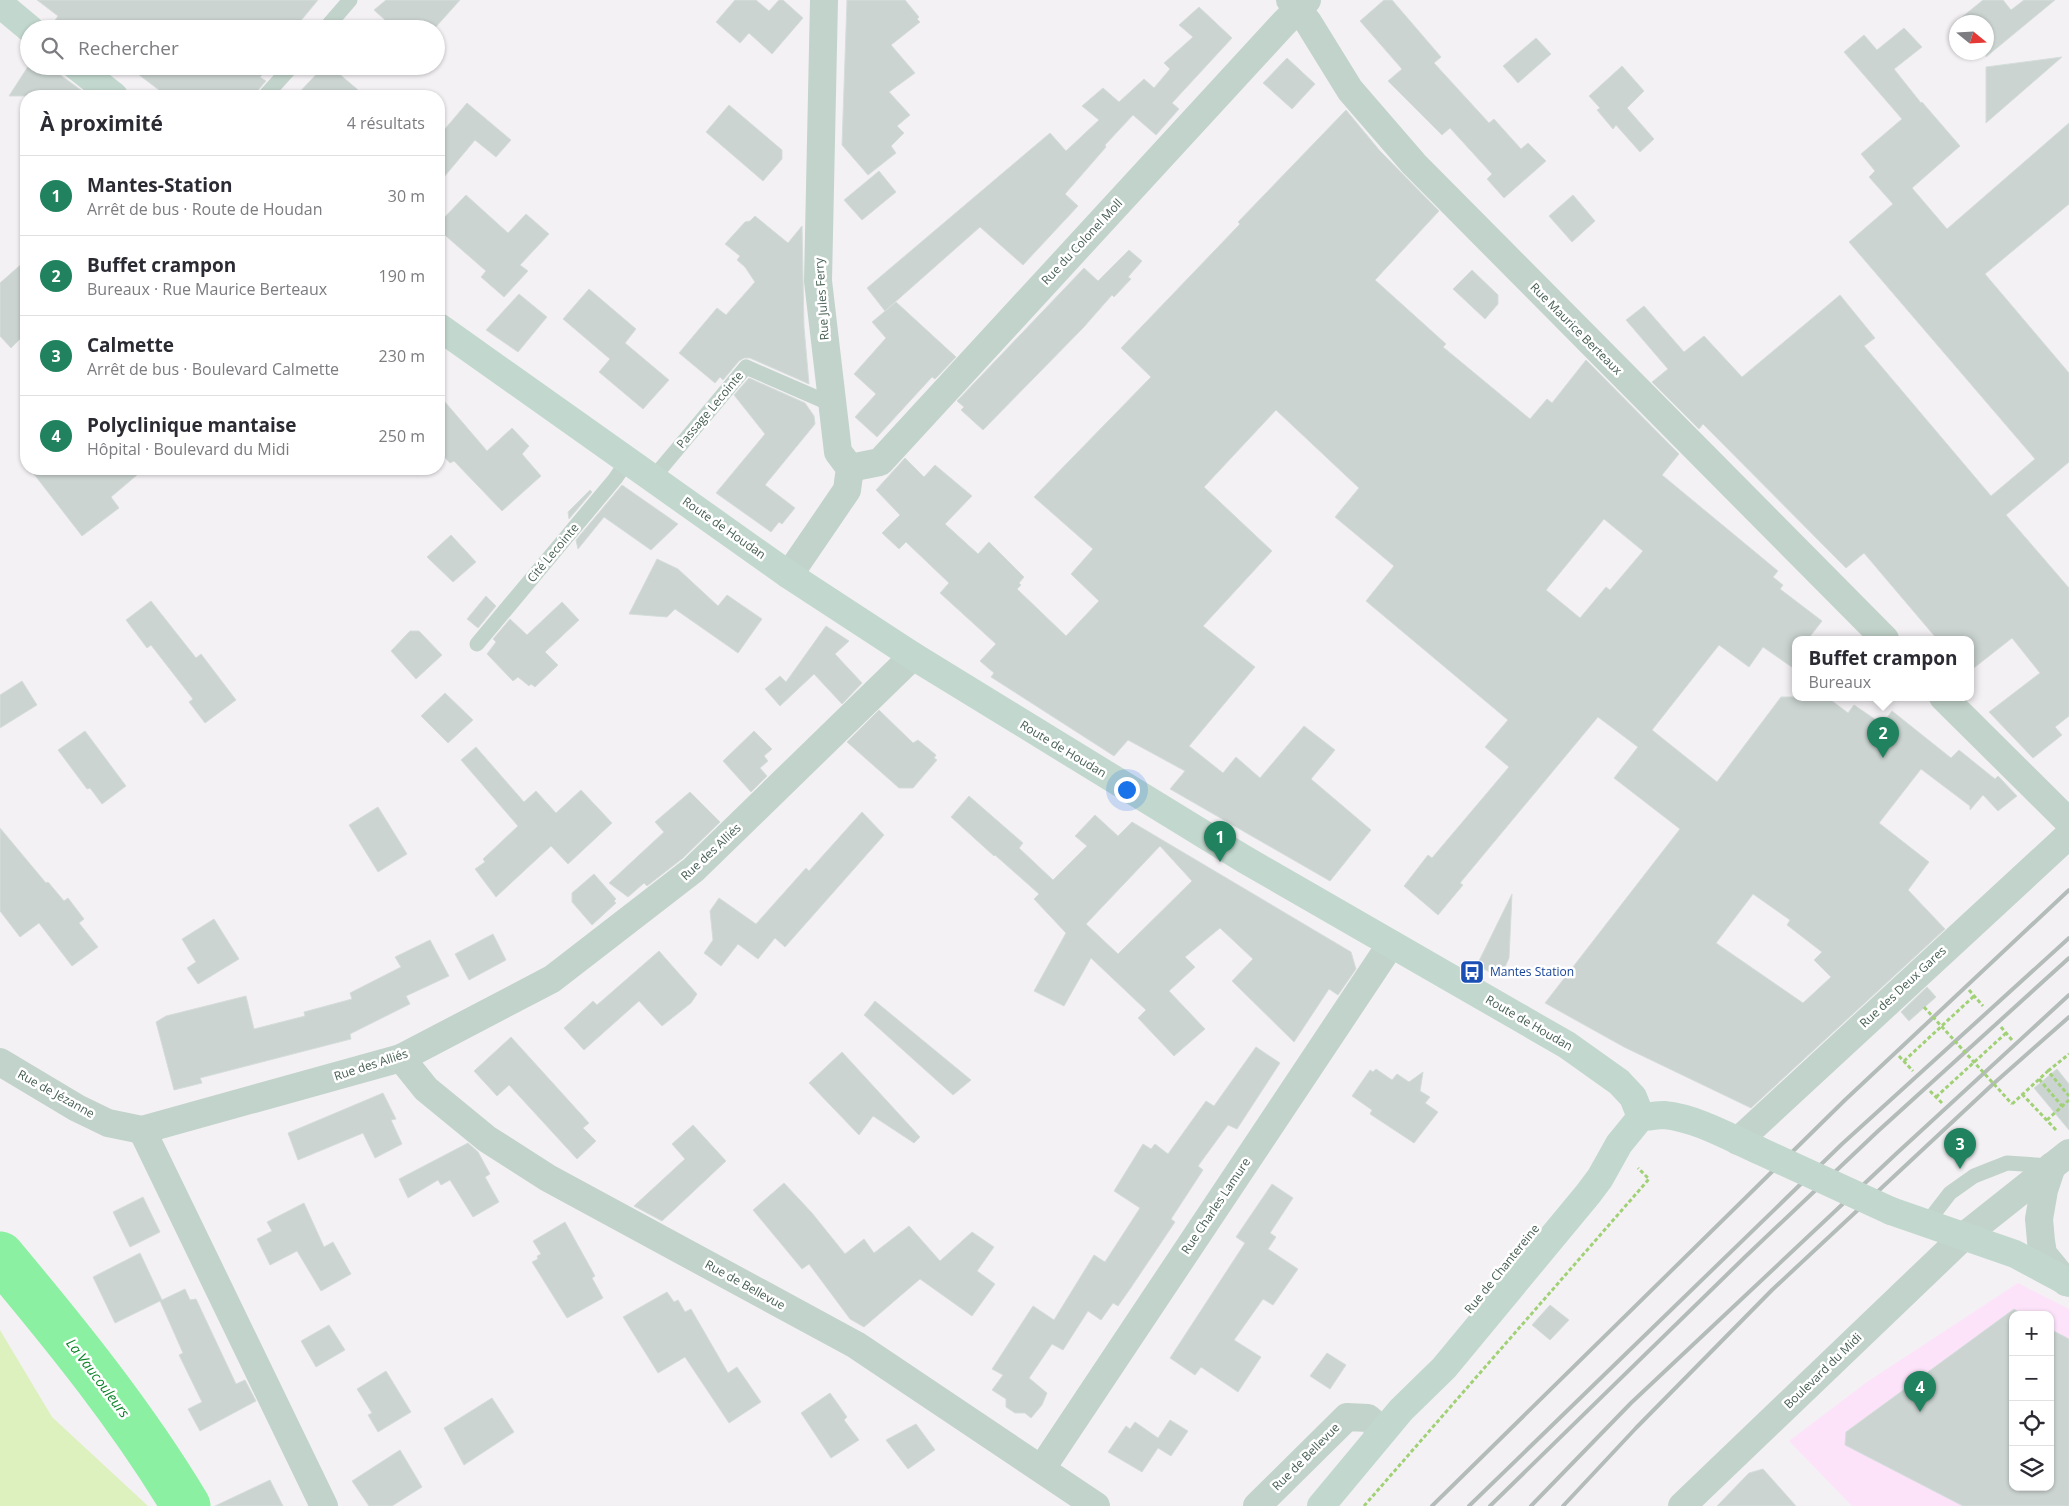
<!DOCTYPE html>
<html lang="fr">
<meta charset="utf-8">
<style>
:root{--surface:#fff;--page:#f7f7f7;--text:#2b2b33;--muted:#7c7c81;--line:#e1e1e2;--accent:#20825e}
body{margin:0;font-family:"Open Sans",sans-serif;background:var(--page);color:var(--text)}
.controls{position:absolute;right:15px;bottom:15px;display:grid;overflow:hidden;border-radius:10px;box-shadow:0 1px 4px #0004}
.controls button{width:45px;height:45px;display:grid;place-items:center;padding:0;border:0;border-bottom:1px solid var(--line);background:var(--surface);color:var(--text);font:25px sans-serif}
.compass{position:absolute;left:1949px;top:15px;width:45px;height:45px;border-radius:50%;background:var(--surface);box-shadow:0 1px 4px #0004;rotate:108deg}
.you{position:absolute;left:1126px;top:789px;width:18px;height:18px;margin:-12px;border:4px solid #fff;border-radius:50%;background:#1a73e8;box-shadow:0 0 0 8px #1a73e833}
.badge{display:grid;place-items:center;width:32px;height:32px;border-radius:50%;background:var(--accent);color:#fff;font-size:16px;font-weight:700}
.pin{position:absolute;translate:-50% -41px;filter:drop-shadow(0 1px 2px #0008)}
.pin::after{content:'';position:absolute;top:26px;width:18px;height:15px;background:inherit;clip-path:polygon(0 0,100% 0,50% 100%)}
.popup{position:absolute;left:1792px;top:636px;width:182px;height:65px;box-sizing:border-box;display:grid;place-content:center;border-radius:10px;background:var(--surface);filter:drop-shadow(0 1px 4px #0005);font-size:16px;white-space:nowrap;color:var(--muted)}
.popup b{font-size:19px;color:var(--text)}
.popup::after{content:'';position:absolute;left:50%;top:100%;margin-left:-10px;border:10px solid transparent;border-top-color:var(--surface)}
.list{margin:0;padding:0;list-style:none}
h2{display:flex;justify-content:space-between;align-items:center;height:65px;margin:0;padding:0 20px;font-size:21px}
h2 small{font-size:16px;font-weight:400;color:var(--muted)}
.list li{display:grid;grid-template-columns:32px 1fr auto;gap:15px;align-items:center;box-sizing:border-box;height:80px;padding:0 20px;border-top:1px solid var(--line)}
.list b{display:block;font-size:19px;white-space:nowrap}
.list p{margin:0;font-size:16px;white-space:nowrap;color:var(--muted)}
.list em{font-size:16px;font-style:normal;color:var(--muted)}
.icon{flex:none;width:28px;height:28px;fill:none;stroke:currentColor;stroke-width:2;stroke-linecap:round;stroke-linejoin:round}
.map{position:relative;flex:none;width:2069px;height:1506px;overflow:hidden}
.search{position:absolute;background:var(--surface);box-shadow:0 1px 4px #0004;left:20px;top:20px;width:425px;height:55px;display:flex;align-items:center;gap:12px;box-sizing:border-box;padding:0 18px;border-radius:28px;color:var(--muted);font-size:19px}
.panel{position:absolute;background:var(--surface);box-shadow:0 1px 4px #0004;left:20px;top:90px;width:425px;height:385px;border-radius:20px}
.map>svg:first-child{display:block}
.medical{fill:#fce3f9;fill-rule:evenodd}
.green{fill:#ddf1bf}
.lines{fill:none;stroke-linecap:round;stroke-linejoin:round}
.river{stroke:#8bf0a2;stroke-width:49}
.building{fill:#cbd4d1;stroke:#d5dddb;fill-rule:evenodd}
.path{stroke:#a1d176;stroke-width:3;stroke-dasharray:4 2.5;stroke-linecap:butt}
.service{stroke:#c2d3cb;stroke-width:15}
.minor{stroke:#c2d3cb;stroke-width:28}
.secondary{stroke:#c2d8ce;stroke-width:28}
.rail{stroke:#b3bcb9;stroke-width:4}
.path-bridge{stroke:#a1d176;stroke-width:3;stroke-dasharray:4 2.5;stroke-linecap:butt}
.secondary-bridge{stroke:#c2d8ce;stroke-width:28}
.labels{text-anchor:middle;stroke-width:5;stroke-linejoin:round;paint-order:stroke}
.street-label{font-size:12px;fill:#486054;stroke:#fff}
.transit-label{font-size:12px;fill:#164399;stroke:#fff;text-anchor:start}
.water-label{font-size:14px;font-style:italic;fill:#0a8226;stroke:#fff}
</style>
<div class="map">
<svg width="2069" height="1506" viewBox="0 0 2069 1506">
<rect width="100%" height="100%" fill="#f4f1f4"/>
<path class="medical" d="M2018 1283 2069 1309V1506H1852L1789 1441 1867 1382ZM2013 1315H2050V1487H2013Z"/>
<polygon class="green" points="0,1330 52,1417 148,1506 0,1506"/>
<g class="lines">
<path class="river" d="M0 1256C67 1336 132 1416 186 1506"/>
</g>
<g class="building">
<polygon points="37,0 318,0 294,29 49,29 58,16"/>
<polygon points="386,0 460,0 434,29 395,29 374,10"/>
<polygon points="735,0 756,0 769,11 779,0 783,0 803,18 772,54 749,33 740,43 716,22"/>
<polygon points="847,0 905,0 919,17 917,19 920,22 891,45 915,73 889,92 910,115 897,126 904,133 891,146 896,153 868,175 842,145"/>
<polygon points="1384,0 1392,0 1441,57 1434,63 1489,123 1494,119 1521,149 1528,143 1546,161 1504,198 1487,179 1492,174 1450,128 1442,135 1388,81 1402,69 1360,21"/>
<polygon points="1983,0 2003,0 2011,10 2024,0 2055,0 1986,57 1986,22 1956,22"/>
<polygon points="1199,7 1232,38 1172,103 1179,109 1156,135 1133,115 1105,145 1106,147 1065,194 1078,206 1023,265 980,227 885,311 867,288 1050,133 1066,151 1099,120 1082,106 1103,88 1119,102 1144,79 1154,88 1170,69 1164,63 1193,37 1179,25"/>
<polygon points="1904,28 1922,47 1894,69 1921,103 1922,102 1960,146 1912,188 1947,229 2069,123 2069,204 1985,274 2069,373 2069,462 2006,515 2069,588 2069,716 2055,727 2062,735 2033,758 1989,712 2040,673 2012,638 1970,671 1970,639 1937,639 1864,553 1846,568 1703,424 1699,429 1652,382 1668,369 1626,320 1644,306 1684,352 1704,336 1742,377 1840,295 1875,338 1864,346 1991,496 2035,459 1849,242 1893,204 1869,177 1875,171 1861,154 1902,119 1844,52 1864,35 1877,50"/>
<polygon points="1536,38 1551,54 1518,83 1503,66"/>
<polygon points="2062,57 1986,123 1986,67"/>
<polygon points="1287,58 1315,84 1292,109 1263,83"/>
<polygon points="29,65 48,66 89,96 9,96"/>
<polygon points="132,66 269,66 260,77 266,81 258,90 256,96 167,96 130,68"/>
<polygon points="324,66 330,66 365,96 296,96"/>
<polygon points="1622,66 1644,91 1627,108 1654,139 1640,152 1616,125 1613,129 1597,110 1600,108 1589,96"/>
<polygon points="467,103 511,140 496,157 475,140 439,183 439,136"/>
<polygon points="729,105 782,150 782,159 763,181 706,132"/>
<path d="M1346 110 1380 151 1439 211 1375 280 1446 344 1443 347 1530 419 1547 399 1552 403 1586 360 1679 454 1662 475 1778 571 1773 577 1783 585 1780 589 1822 621 1808 639H1796V670L1763 647 1749 667 1719 645 1652 730 1717 782 1781 697H1827L1848 713 1854 705 1882 724 1892 711 1951 758 1959 750 1995 779 1998 776 2017 796 1998 811 1983 795 1970 810V806L1921 769 1879 823 1929 862 1908 890 1945 929 1751 1108 1624 1047 1545 1003 1680 829 1614 778 1638 747 1598 717 1460 883 1463 885 1438 915 1404 886 1428 855 1432 858 1509 767 1485 747 1508 720 1366 601 1394 566 1335 517 1359 488 1276 410 1204 487 1272 551 1203 626 1255 667 1189 746 1223 773 1236 757 1260 778 1304 726 1335 750 1311 779 1371 830 1330 881 1170 789 1185 771 1128 740 1114 756 991 677 994 673 980 661 996 644 940 593 949 583 906 542 899 549 882 533 900 515 876 490 905 458 924 477 935 465 972 496 945 524 978 554 989 542 1024 577 1019 583 1021 585 1017 589 1066 636 1099 601 1071 574 1093 549 1034 497 1151 377 1121 348 1240 224 1238 222ZM1604 519 1643 551 1610 590 1606 587 1580 618 1546 590ZM1753 894 1790 920 1787 925 1822 952 1814 960 1831 977 1803 1003 1716 943Z"/>
<polygon points="879,171 896,192 862,220 844,200"/>
<polygon points="466,195 508,233 526,214 549,234 520,265 528,271 504,297 481,277 486,271 439,230 439,223"/>
<polygon points="1573,195 1595,221 1572,242 1549,216"/>
<polygon points="755,216 788,243 802,226 804,327 809,384 750,358 744,358 739,361 723,380 720,377 715,383 679,353 717,308 726,315 755,282 745,267 737,260 740,256 725,244 745,222 750,221"/>
<polygon points="1129,250 1142,261 1128,277 1131,279 1114,297 1112,295 1083,328 983,430 961,410 964,407 957,401 1084,268 1098,281"/>
<polygon points="26,260 26,333 11,348 0,336 0,283"/>
<polygon points="1472,270 1498,295 1498,304 1485,319 1453,289"/>
<polygon points="589,289 636,329 625,343 669,380 643,409 599,372 610,359 563,319"/>
<polygon points="519,294 547,317 518,352 486,330"/>
<polygon points="896,302 956,357 935,379 932,377 877,437 855,417 876,394 854,374 886,338 872,322"/>
<polygon points="749,378 805,403 814,416 815,424 765,485 795,508 782,524 779,522 771,532 716,493 765,434 734,395"/>
<polygon points="439,395 487,451 512,428 529,446 522,454 541,476 502,511 454,461 450,463 439,451"/>
<polygon points="30,469 144,469 111,497 119,508 82,536"/>
<polygon points="622,485 678,524 651,550 604,517 578,549 576,540"/>
<polygon points="590,490 592,492 569,519 568,512"/>
<polygon points="451,535 476,562 453,582 427,557"/>
<polygon points="657,559 678,569 718,606 727,595 762,619 738,653 675,609 667,617 629,614"/>
<polygon points="486,596 496,606 478,628 467,619"/>
<polygon points="151,601 196,658 201,654 236,700 205,723 189,702 193,699 151,645 147,648 126,620"/>
<polygon points="562,602 579,620 545,652 558,665 535,687 531,684 529,686 518,677 513,681 487,654 496,642 493,639 510,619 527,635"/>
<polygon points="826,626 849,641 835,654 862,683 842,704 814,674 780,706 765,689 780,676 786,682"/>
<polygon points="410,631 419,631 442,655 416,679 391,651"/>
<polygon points="22,681 37,705 0,728 0,695"/>
<polygon points="445,693 473,720 448,743 421,716"/>
<polygon points="879,710 913,743 918,740 936,755 934,758 937,760 913,788 899,788 847,742"/>
<polygon points="85,731 126,786 102,804 90,788 87,789 58,750"/>
<polygon points="754,731 772,749 764,756 768,761 760,768 767,776 751,792 723,761"/>
<polygon points="476,747 524,802 536,791 556,813 581,790 612,823 568,864 551,846 496,897 475,869 485,862 483,859 518,826 461,760"/>
<polygon points="690,792 720,822 683,858 647,886 644,883 628,897 609,883 664,832 655,822"/>
<path d="M969 796 1023 843 1019 848 1053 880 1087 846 1075 836 1095 815 1118 836 1132 822 1351 952 1356 969 1338 995 1329 989 1294 1042 1232 981 1253 959 1220 928 1185 957 1195 967 1169 991 1205 1029 1174 1056 1138 1018 1146 1010 1091 958 1064 1006 1034 991 1066 933 1034 899 1039 894 995 855 994 856 951 817ZM1160 846 1192 881 1118 954 1086 924Z"/>
<polygon points="378,807 407,854 378,872 349,825"/>
<polygon points="862,812 884,835 785,947 775,938 758,959 738,944 721,966 704,953 713,940 710,911 719,898 756,924 806,868 809,871"/>
<polygon points="0,828 46,883 48,882 64,901 68,898 84,919 79,923 98,947 72,966 39,923 20,937 0,911"/>
<polygon points="594,874 616,899 614,901 616,903 592,925 572,902 572,893"/>
<polygon points="1512,894 1509,958 1500,978 1477,965"/>
<polygon points="214,919 239,959 198,984 187,968 196,962 182,939"/>
<polygon points="493,934 506,960 469,980 455,954"/>
<polygon points="430,940 449,976 406,996 410,1004 350,1034 351,1039 200,1078 202,1083 174,1090 156,1022 166,1016 246,996 254,1029 305,1016 304,1012 352,999 350,993 401,967 395,957"/>
<polygon points="659,951 697,994 691,1003 662,1026 639,1001 584,1050 564,1028 593,1001 597,1005"/>
<polygon points="1927,987 1936,997 1909,1021 1901,1012"/>
<polygon points="875,1001 971,1080 953,1095 864,1015"/>
<polygon points="511,1037 589,1123 583,1128 596,1141 577,1159 509,1085 497,1096 474,1071"/>
<polygon points="1256,1047 1280,1063 1237,1129 1228,1125 1198,1166 1203,1170 1171,1219 1175,1222 1130,1289 1118,1306 1113,1303 1101,1320 1088,1311 1063,1350 1052,1344 1029,1378 1047,1393 1042,1405 1031,1418 1025,1413 1015,1413 1006,1407 1006,1399 992,1390 1003,1375 992,1369 1033,1306 1054,1320 1094,1255 1105,1262 1140,1208 1114,1191 1143,1144 1151,1149 1155,1144 1168,1154 1206,1101 1214,1106"/>
<polygon points="842,1052 920,1137 914,1143 873,1116 859,1135 809,1083"/>
<polygon points="1376,1069 1392,1080 1397,1074 1409,1082 1423,1072 1420,1091 1430,1097 1425,1103 1438,1112 1414,1143 1370,1114 1372,1110 1352,1096 1370,1070 1373,1072"/>
<polygon points="2057,1069 2069,1084 2069,1130 2034,1088"/>
<polygon points="383,1093 396,1119 391,1120 402,1144 375,1158 363,1133 298,1160 288,1133"/>
<polygon points="693,1125 726,1161 662,1221 634,1206 685,1159 672,1144"/>
<polygon points="468,1143 478,1152 490,1174 485,1177 499,1202 473,1217 450,1180 441,1185 438,1180 408,1198 399,1179"/>
<polygon points="784,1183 812,1213 845,1254 864,1239 874,1253 909,1226 940,1261 972,1232 994,1247 977,1271 995,1284 972,1316 920,1279 864,1327 850,1319 809,1264 802,1269 753,1210"/>
<polygon points="1272,1184 1293,1198 1270,1233 1276,1237 1268,1249 1298,1269 1273,1305 1263,1299 1234,1340 1261,1357 1238,1392 1201,1367 1195,1375 1170,1358 1245,1243 1236,1237"/>
<polygon points="143,1197 160,1232 130,1247 113,1212"/>
<polygon points="304,1203 324,1247 333,1242 351,1274 321,1291 297,1251 270,1265 257,1239 272,1231 267,1222"/>
<polygon points="565,1222 595,1276 592,1278 603,1298 567,1318 532,1262 538,1259 537,1256 541,1254 533,1241"/>
<polygon points="140,1253 162,1300 185,1289 190,1300 196,1299 236,1384 245,1380 256,1401 200,1431 188,1409 202,1402 179,1355 183,1353 160,1301 115,1323 93,1277"/>
<polygon points="667,1292 674,1302 678,1300 685,1312 691,1309 728,1373 737,1367 761,1402 729,1423 685,1357 658,1373 623,1317"/>
<polygon points="1550,1305 1569,1320 1550,1340 1532,1325"/>
<polygon points="2014,1309 2024,1315 2013,1315 2013,1487 2050,1487 2050,1329 2069,1339 2069,1506 1963,1506 1845,1445 1846,1432"/>
<polygon points="329,1325 345,1350 316,1367 301,1341"/>
<polygon points="1327,1353 1346,1365 1330,1389 1310,1376"/>
<polygon points="386,1371 411,1412 378,1432 368,1415 372,1413 357,1389"/>
<polygon points="830,1393 847,1417 844,1420 859,1440 831,1458 801,1413"/>
<polygon points="492,1398 514,1432 464,1465 444,1428"/>
<polygon points="1170,1420 1188,1431 1171,1456 1158,1448 1142,1472 1108,1452 1126,1426 1130,1429 1135,1422 1158,1438"/>
<polygon points="916,1424 935,1450 908,1469 886,1440"/>
<polygon points="400,1450 422,1487 392,1506 369,1506 352,1481"/>
<polygon points="1763,1469 1796,1506 1717,1506 1749,1473"/>
<polygon points="270,1480 283,1506 215,1506"/>
</g>
<g class="lines">
<g class="path">
<polyline points="1969,990 1983,1006"/>
<polyline points="2001,1027 2012,1040"/>
<polyline points="1899,1056 1913,1071"/>
<polyline points="1904,1061 1974,996"/>
<polyline points="2048,1071 2069,1054"/>
<polyline points="2039,1079 2062,1106"/>
<polyline points="1930,1091 1942,1103"/>
<polyline points="2022,1094 2056,1130"/>
<polyline points="1936,1097 2006,1033"/>
<polyline points="2012,1104 2048,1071 2069,1096"/>
<polyline points="2047,1120 2069,1100"/>
<polyline points="1364,1506 1649,1179 1638,1168"/>
</g>
<g class="service">
<polyline points="325,29 350,0"/>
<polyline points="265,96 292,66"/>
<polyline points="653,478 746,367 831,404"/>
<polyline points="477,644 615,479 628,460"/>
<polyline points="1926,1224 1950,1193 1974,1176 2007,1163 2051,1166"/>
</g>
<g class="minor">
<polyline points="1290,0 1308,22 1350,90 1414,164 1885,639"/>
<polyline points="850,468 880,462 1284,23 1307,0"/>
<polyline points="789,575 847,490 850,468 838,452 818,281 824,0"/>
<polyline points="1943,697 2069,822"/>
<polyline points="401,1058 426,1089 487,1139 548,1178 856,1345 1096,1506"/>
<polyline points="0,1062 77,1108 108,1123 142,1130 401,1058 552,979 693,870 913,656"/>
<polyline points="142,1130 324,1506"/>
<polyline points="1738,1141 2069,835"/>
<polyline points="2052,1166 2044,1190 2039,1219 2041,1241 2043,1254 2066,1282"/>
<polyline points="1042,1468 1391,944"/>
<polyline points="1257,1506 1347,1417 1368,1418 1383,1431"/>
<polyline points="1682,1506 1963,1237 2069,1153"/>
</g>
<g class="secondary">
<polyline points="0,4 30,29"/>
<polyline points="76,66 114,96"/>
<polyline points="439,327 789,575 913,656 1244,859 1567,1045 1619,1082 1633,1097 1641,1117"/>
<path d="M1641 1117C1648 1117 1657 1115 1664 1115 1696 1118 1729 1137 1758 1150"/>
<polyline points="1891,1211 2015,1254 2069,1283"/>
<polyline points="1321,1506 1401,1410 1444,1368 1588,1194 1600,1178 1619,1144 1641,1117"/>
</g>
<g class="rail">
<polyline points="1432,1506 1845,1100 2069,890"/>
<polyline points="1469,1506 1842,1144 2069,938"/>
<polyline points="1490,1506 1745,1257 1877,1132 2069,958"/>
<polyline points="1531,1506 1631,1403 1897,1153 2069,995"/>
<polyline points="1563,1506 1636,1428 1772,1290 1992,1085 2069,1017"/>
</g>
<polyline class="path-bridge" points="1924,1007 2012,1104"/>
<polyline class="secondary-bridge" points="1758,1150 1891,1211"/>
</g>
<defs>
<symbol id="bus-square" viewBox="-11 -11 22 22"><rect x="-9" y="-9" width="18" height="18" rx="4" fill="#1a4fb4" stroke="#fff"/><path d="M-5-6H5V4H4V6H2V4H-2V6H-4V4H-5ZM-3.5-4V0h7V-4ZM-3.5 1.2v1.5H-2V1.2ZM2 1.2v1.5H3.5V1.2Z" fill="#fff"/></symbol>
</defs>
<g fill-rule="evenodd">
<use href="#bus-square" x="1458" y="958" width="28" height="28"/>
</g>
<g class="labels">
<g class="street-label">
<text transform="translate(1082 242) rotate(-47)" y="4">Rue du Colonel Moll</text>
<text transform="translate(822 299) rotate(-94)" y="4">Rue Jules Ferry</text>
<text transform="translate(1576 329) rotate(45)" y="4">Rue Maurice Berteaux</text>
<text transform="translate(710 410) rotate(-50)" y="4">Passage Lecointe</text>
<text transform="translate(724 528) rotate(35)" y="4">Route de Houdan</text>
<text transform="translate(553 553) rotate(-50)" y="4">Cité Lecointe</text>
<text transform="translate(1063 749) rotate(31)" y="4">Route de Houdan</text>
<text transform="translate(711 852) rotate(-43)" y="4">Rue des Alliés</text>
<text transform="translate(1903 987) rotate(-43)" y="4">Rue des Deux Gares</text>
<text transform="translate(1529 1023) rotate(30)" y="4">Route de Houdan</text>
<text transform="translate(371 1065) rotate(-18)" y="4">Rue des Alliés</text>
<text transform="translate(56 1094) rotate(29)" y="4">Rue de Jézanne</text>
<text transform="translate(1216 1206) rotate(-56)" y="4">Rue Charles Lamure</text>
<text transform="translate(1502 1269) rotate(-51)" y="4">Rue de Chantereine</text>
<text transform="translate(745 1285) rotate(29)" y="4">Rue de Bellevue</text>
<text transform="translate(1823 1371) rotate(-44)" y="4">Boulevard du Midi</text>
<text transform="translate(1306 1457) rotate(-45)" y="4">Rue de Bellevue</text>
</g>
<g class="transit-label">
<text x="1490" y="976">Mantes Station</text>
</g>
<g class="water-label">
<text transform="translate(98 1378) rotate(53)" y="5">La Vaucouleurs</text>
</g>
</g>
</svg>
<div class="controls">
<button>+</button>
<button>−</button>
<button><svg class="icon" aria-label="locate" viewBox="0 0 24 24"><circle cx="12" cy="12" r="6"/><path d="M12 2v4M12 18v4M2 12h4M18 12h4"/></svg></button>
<button><svg class="icon" aria-label="layers" viewBox="0 0 24 24"><path d="M12 4l9 5-9 5-9-5zM3 14l9 5 9-5"/></svg></button>
</div>
<svg class="compass" viewBox="-18 -18 36 36"><path d="M0-13l5 13h-10z" fill="#e53935"/><path d="M0 13l5-13h-10z" fill="#7c7c81"/></svg>
<div class="you"></div>
<div class="pin badge" style="left:1220px;top:862px">1</div>
<div class="pin badge" style="left:1883px;top:758px">2</div>
<div class="popup"><b>Buffet crampon</b>Bureaux</div>
<div class="pin badge" style="left:1960px;top:1169px">3</div>
<div class="pin badge" style="left:1920px;top:1412px">4</div>
<div class="search"><svg class="icon" aria-label="search" viewBox="0 0 24 24"><circle cx="10" cy="10" r="6"/><path d="M15 15l6 6"/></svg>Rechercher</div>
<section class="panel">
<h2>À proximité<small>4 résultats</small></h2>
<ul class="list">
<li><span class="badge">1</span><div><b>Mantes-Station</b><p>Arrêt de bus · Route de Houdan</p></div><em>30 m</em></li>
<li><span class="badge">2</span><div><b>Buffet crampon</b><p>Bureaux · Rue Maurice Berteaux</p></div><em>190 m</em></li>
<li><span class="badge">3</span><div><b>Calmette</b><p>Arrêt de bus · Boulevard Calmette</p></div><em>230 m</em></li>
<li><span class="badge">4</span><div><b>Polyclinique mantaise</b><p>Hôpital · Boulevard du Midi</p></div><em>250 m</em></li>
</ul>
</section>
</div>
